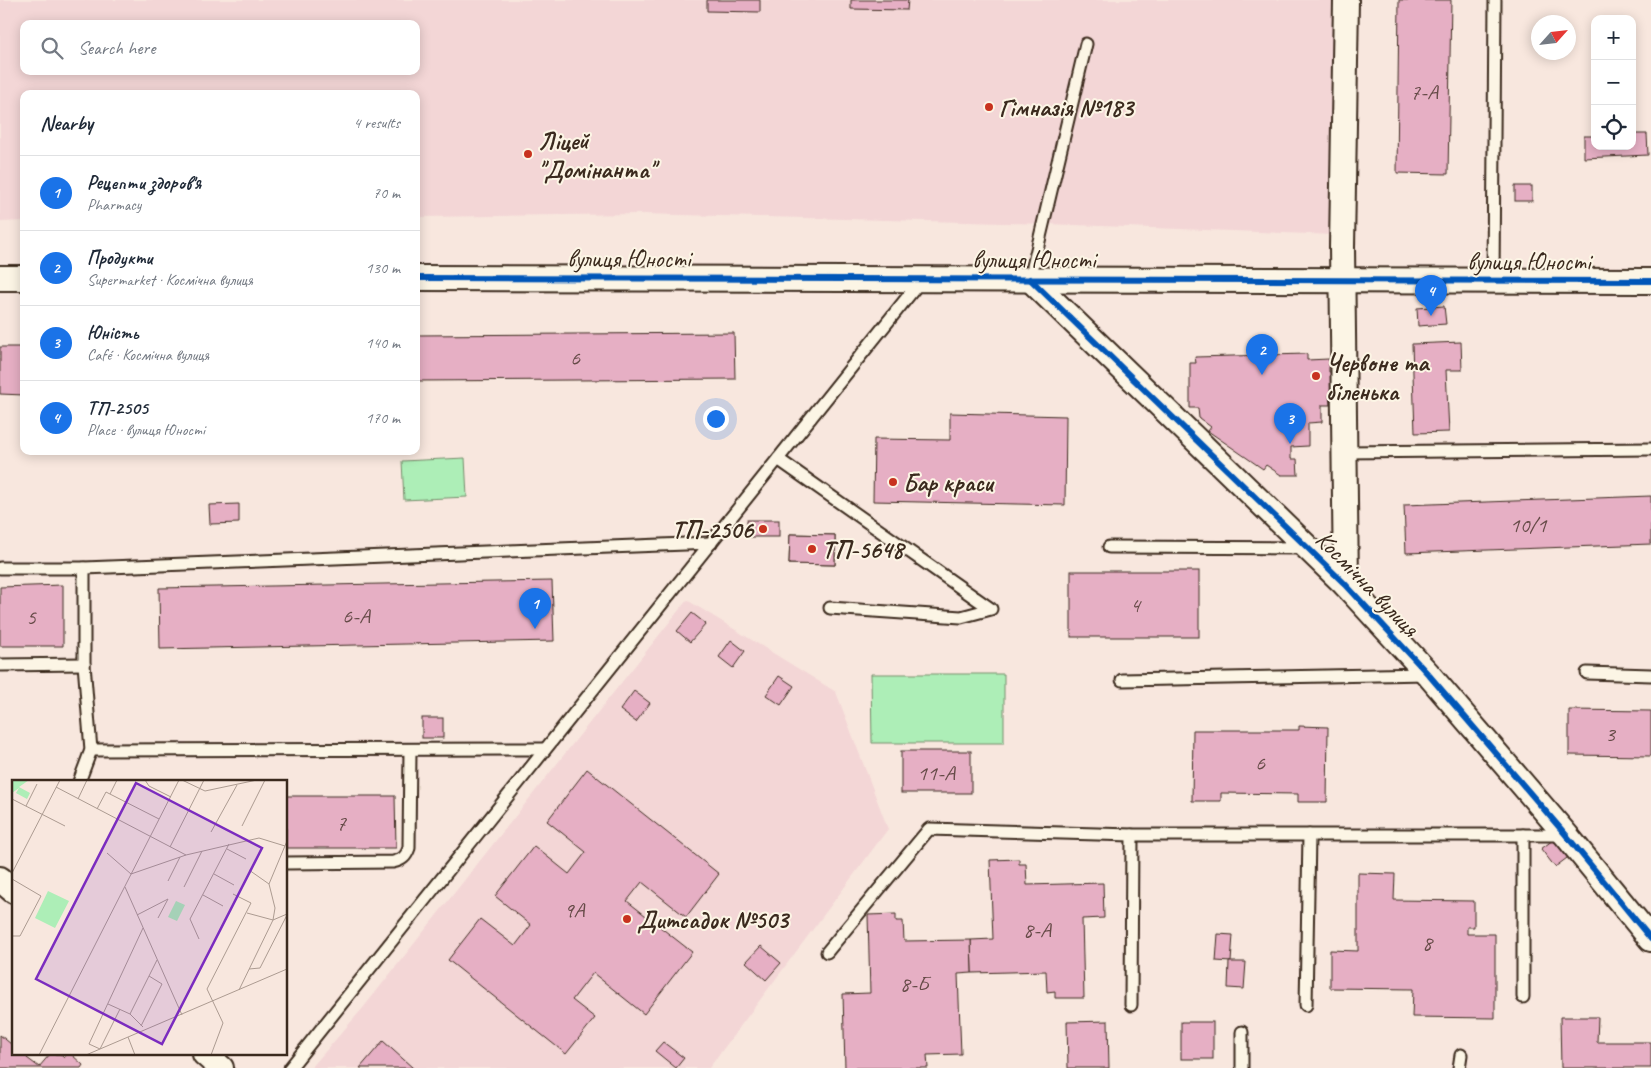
<!DOCTYPE html>
<meta charset="utf-8">
<style>
:root{--surface:#fff;--page:#f6f6f7;--text:#1f2937;--muted:#747a83;--line:#e0e1e3;--accent:#1a73e8}
body{margin:0;font-family:Caveat,sans-serif;background:var(--page);color:var(--text)}
.controls{position:absolute;right:15px;top:15px;display:grid;overflow:hidden;border-radius:10px;box-shadow:0 2px 12px #0003}
.controls button{width:45px;height:45px;display:grid;place-items:center;padding:0;border:0;border-bottom:1px solid var(--line);background:var(--surface);color:var(--text);font:25px sans-serif}
.compass{position:absolute;left:1531px;top:15px;width:45px;height:45px;border-radius:50%;background:var(--surface);box-shadow:0 2px 12px #0003;rotate:63deg}
.you{position:absolute;left:715px;top:418px;width:18px;height:18px;margin:-12px;border:4px solid #fff;border-radius:50%;background:#1a73e8;box-shadow:0 0 0 8px #1a73e833}
.badge{display:grid;place-items:center;width:32px;height:32px;border-radius:50%;background:var(--accent);color:#fff;font-size:16px;font-weight:700}
.pin{position:absolute;translate:-50% -41px;filter:drop-shadow(0 1px 2px #0008)}
.pin::after{content:'';position:absolute;top:26px;width:18px;height:15px;background:inherit;clip-path:polygon(0 0,100% 0,50% 100%)}
.list{margin:0;padding:0;list-style:none}
h2{display:flex;justify-content:space-between;align-items:center;height:65px;margin:0;padding:0 20px;font-size:21px}
h2 small{font-size:16px;font-weight:400;color:var(--muted)}
.list li{display:grid;grid-template-columns:32px 1fr auto;gap:15px;align-items:center;box-sizing:border-box;height:75px;padding:0 20px;border-top:1px solid var(--line)}
.list b{display:block;font-size:19px;white-space:nowrap}
.list p{margin:0;font-size:16px;white-space:nowrap;color:var(--muted)}
.list em{font-size:16px;font-style:normal;color:var(--muted)}
.icon{flex:none;width:28px;height:28px;fill:none;stroke:currentColor;stroke-width:2;stroke-linecap:round;stroke-linejoin:round}
.map{position:relative;flex:none;width:1651px;height:1068px;overflow:hidden}
.search{position:absolute;background:var(--surface);box-shadow:0 2px 12px #0003;left:20px;top:20px;width:400px;height:55px;display:flex;align-items:center;gap:12px;box-sizing:border-box;padding:0 18px;border-radius:10px;color:var(--muted);font-size:19px}
.panel{position:absolute;background:var(--surface);box-shadow:0 2px 12px #0003;left:20px;top:90px;width:400px;height:365px;border-radius:10px}
.map>svg:first-child{display:block}
.built{fill:#f3d6d6;fill-rule:evenodd}
.green{fill:#adeeb7;stroke:#748c6a}
.building{fill:#e6afc4;stroke:#3b2a1e}
.lines{fill:none;stroke-linecap:round;stroke-linejoin:round}
.service-casing{stroke:#3b2a1e;stroke-width:15}
.minor-casing{stroke:#3b2a1e;stroke-width:28}
.service{stroke:#fcf5e5;stroke-width:11}
.minor{stroke:#fcf5e5;stroke-width:24}
.cycleway-casing{stroke:#fcf5e5;stroke-width:9}
.cycleway{stroke:#0057b8;stroke-width:6}
.poi-dot{fill:#c8321e;stroke:#fcf5e5;stroke-width:2}
.labels{text-anchor:middle;stroke-width:4;stroke-linejoin:round;paint-order:stroke}
.number-label{font-size:22px;fill:#664b48}
.poi-label{font-size:25px;font-weight:bold;fill:#3b2a1e;stroke:#fcf5e5;text-anchor:start}
.street-label{font-size:25px;fill:#3b2a1e;stroke:#fcf5e5}
.inset-road{fill:none;stroke:#ac9b91;stroke-width:1}
.view{fill:#7b2cbf;fill-opacity:0.15;stroke:#7b2cbf;stroke-width:2.5}
.inset-edge{fill:none;stroke:#3b2a1e;stroke-width:2.5}
</style>
<div class="map">
<svg width="1651" height="1068" viewBox="0 0 1651 1068">
<rect width="100%" height="100%" fill="#f8e7de"/>
<filter id="ink" filterUnits="userSpaceOnUse"><feTurbulence type="fractalNoise" baseFrequency=".02" numOctaves="2"/><feDisplacementMap in="SourceGraphic" scale="10" xChannelSelector="R" yChannelSelector="G"/><feConvolveMatrix kernelMatrix="1 2 1 2 8 2 1 2 1" color-interpolation-filters="sRGB"/></filter>
<g filter="url(#ink)">
<g class="built">
<path d="M0 0H1339L1335 235 1047 224 641 214 416 217V94H24V221L0 222ZM24 24H416V71H24Z"/>
<polygon points="687,600 836,692 888,829 709,1068 311,1068 363,1008"/>
</g>
<g class="green">
<polygon points="465,458 467,497 404,500 402,461"/>
<polygon points="871,674 1004,674 1004,743 872,743"/>
</g>
<g class="building">
<polygon points="707,0 760,0 760,12 707,11"/>
<polygon points="851,0 908,0 907,10 851,9"/>
<polygon points="1399,0 1451,0 1448,174 1397,173"/>
<polygon points="1632,134 1647,134 1648,155 1584,158 1584,136 1595,136 1595,146 1632,146"/>
<rect x="1515" y="186" width="17" height="15"/>
<polygon points="1444,306 1446,324 1418,326 1417,308"/>
<polygon points="734,333 735,379 416,381 416,335"/>
<polygon points="1461,342 1462,370 1446,370 1449,432 1415,433 1412,344"/>
<polygon points="0,347 24,347 24,395 0,394"/>
<polygon points="1307,354 1307,360 1329,359 1329,372 1337,372 1338,395 1329,395 1330,405 1322,405 1322,422 1308,423 1308,446 1291,447 1291,459 1297,459 1298,475 1281,475 1266,465 1263,469 1208,431 1211,427 1199,418 1198,408 1190,408 1190,363 1196,363 1195,357"/>
<polygon points="950,413 1066,416 1065,505 873,501 874,439 950,440"/>
<polygon points="1651,496 1651,544 1406,553 1404,505"/>
<polygon points="239,504 239,523 210,524 209,505"/>
<rect x="747" y="520" width="32" height="17"/>
<polygon points="790,534 835,535 835,565 789,564"/>
<polygon points="790,534 835,535 835,565 789,564"/>
<rect x="1071" y="571" width="128" height="66"/>
<polygon points="552,581 554,641 160,649 159,588"/>
<polygon points="63,585 63,646 0,646 0,587"/>
<polygon points="692,613 706,624 690,642 677,631"/>
<polygon points="731,640 745,651 733,668 719,657"/>
<polygon points="779,676 794,686 781,705 766,695"/>
<polygon points="634,691 650,703 636,722 620,710"/>
<polygon points="1569,710 1651,711 1651,756 1569,755"/>
<rect x="422" y="718" width="21" height="20"/>
<polygon points="1299,726 1328,727 1327,802 1298,802 1298,794 1221,793 1221,801 1192,801 1193,730 1299,730"/>
<rect x="901" y="751" width="70" height="42"/>
<polygon points="587,769 719,874 686,917 642,882 627,901 692,952 644,1014 593,973 572,1000 595,1018 566,1054 448,960 480,919 515,946 531,925 495,896 534,846 569,874 586,852 547,821"/>
<polygon points="286,796 395,796 396,848 286,848"/>
<polygon points="1557,837 1571,855 1555,867 1541,849"/>
<polygon points="1019,859 1019,864 1026,864 1027,885 1103,883 1104,918 1082,919 1084,998 1055,998 1055,991 1047,992 1046,971 972,973 971,940 993,939 990,860"/>
<polygon points="1358,873 1395,874 1394,900 1474,901 1474,927 1467,927 1467,934 1495,934 1495,1018 1412,1017 1413,989 1330,988 1330,950 1358,951"/>
<polygon points="896,914 896,921 903,921 904,941 971,940 972,973 958,974 961,1054 927,1055 928,1068 845,1068 843,994 870,993 868,915"/>
<polygon points="1218,934 1233,935 1231,962 1216,961"/>
<polygon points="761,946 781,963 766,980 746,962"/>
<polygon points="1229,962 1246,962 1244,989 1228,988"/>
<polygon points="1560,1017 1598,1017 1597,1042 1651,1042 1651,1068 1561,1068"/>
<polygon points="1108,1021 1109,1068 1068,1068 1067,1022"/>
<rect x="1181" y="1022" width="32" height="37"/>
<polygon points="0,1035 11,1044 14,1041 14,1054 30,1054 27,1058 39,1067 50,1054 60,1054 64,1058 67,1054 71,1054 83,1065 81,1068 0,1068"/>
<polygon points="383,1041 413,1068 360,1068"/>
<polygon points="663,1042 684,1058 676,1068 655,1051"/>
</g>
<g class="lines">
<defs>
<g id="service">
<polyline points="1030,279 1086,44"/>
<polyline points="1493,281 1495,0"/>
<polyline points="1343,452 1651,449"/>
<polyline points="778,459 991,609 961,617 830,608"/>
<polyline points="1109,547 1305,548"/>
<polyline points="0,568 84,568 711,543"/>
<polyline points="0,665 84,664"/>
<polyline points="1587,673 1651,675"/>
<polyline points="1122,680 1426,674"/>
<polyline points="91,750 545,749"/>
<polyline points="79,782 91,750 84,664 84,568"/>
<polyline points="1523,835 1523,997"/>
<path d="M286 863 393 862C402 860 406 857 409 848L410 750"/>
<polyline points="827,952 929,829 1132,835 1564,835"/>
<polyline points="1131,1005 1132,835"/>
<polyline points="1306,1005 1309,835"/>
<polyline points="1242,1032 1242,1068"/>
<polyline points="290,1068 922,279"/>
<polyline points="1459,1068 1461,1055"/>
</g>
<g id="minor">
<polyline points="1346,0 1342,247 1346,585"/>
<polyline points="0,278 24,278"/>
<polyline points="416,278 1651,281"/>
<polyline points="1030,279 1346,585 1428,674 1566,835 1651,939"/>
<polyline points="0,879 14,891"/>
<polyline points="205,1054 221,1068"/>
</g>
</defs>
<use href="#service" class="service-casing"/>
<use href="#minor" class="minor-casing"/>
<use href="#service" class="service"/>
<use href="#minor" class="minor"/>
<defs>
<g id="cycleway">
<polyline points="416,278 1651,281"/>
<polyline points="1030,279 1346,585 1428,674 1566,835 1651,939"/>
</g>
</defs>
<use href="#cycleway" class="cycleway-casing"/>
<use href="#cycleway" class="cycleway"/>
</g>
</g>
<g class="poi-dot">
<circle cx="989" cy="107" r="5"/>
<circle cx="528" cy="154" r="5"/>
<circle cx="1316" cy="376" r="5"/>
<circle cx="893" cy="482" r="5"/>
<circle cx="763" cy="529" r="5"/>
<circle cx="812" cy="549" r="5"/>
<circle cx="627" cy="919" r="5"/>
</g>
<g class="labels">
<g class="number-label">
<text x="1424" y="99">7-А</text>
<text x="575" y="365">6</text>
<text x="1528" y="532">10/1</text>
<text x="1135" y="612">4</text>
<text x="356" y="623">6-А</text>
<text x="31" y="624">5</text>
<text x="1610" y="741">3</text>
<text x="1260" y="770">6</text>
<text x="936" y="780">11-А</text>
<text x="341" y="830">7</text>
<text x="574" y="917">9А</text>
<text x="1037" y="937">8-А</text>
<text x="1427" y="950">8</text>
<text x="914" y="991">8-Б</text>
</g>
<g class="poi-label">
<text x="999" y="116">Гімназія №183</text>
<text x="538" y="149">Ліцей<tspan x="538" dy="29">"Домінанта"</tspan></text>
<text x="1326" y="371">Червоне та<tspan x="1326" dy="29">біленька</tspan></text>
<text x="903" y="491">Бар краси</text>
<text x="753" y="538" text-anchor="end">ТП-2506</text>
<text x="822" y="558">ТП-5648</text>
<text x="637" y="928">Дитсадок №503</text>
</g>
<g class="street-label">
<text x="629" y="267">вулиця Юності</text>
<text x="1034" y="268">вулиця Юності</text>
<text x="1529" y="270">вулиця Юності</text>
<text transform="translate(1368 583) rotate(46)" y="9">Космічна вулиця</text>
</g>
</g>
<g transform="translate(12 780)">
<rect width="275" height="275" fill="#f8e7de"/>
<path d="M0 0H17L7 7 18 13 15 19 4 13 7 8 0 13ZM36 111 57 121 43 148 23 138ZM164 121 173 125 165 141 156 137Z" fill="#adeeb7"/>
<path class="inset-road" d="M133 0 137 6 159 17M170 0 193 11 245 0M44 7 174 75M98 14 105 0M0 19 53 46M66 19 75 0M14 26 25 4M85 29 94 12 147 39M230 46 253 0M199 52 225 5M158 67 192 0M215 69 234 79M95 73 119 94 174 75 247 58 273 66M237 90 257 104M0 93 48 0M202 94 222 105M0 99 29 116 8 156H0M156 101 168 77M113 107 170 235M172 107 190 71M191 115 211 126M235 133 261 140 275 134M125 135 156 119 146 138M187 159 178 139 217 64M237 189 248 188 275 135M227 210 261 140 263 128 257 104 275 61M96 224 118 234 131 247M108 229 88 269 77 264 131 148M118 234 145 180M129 246 150 204 137 196M116 257 123 275M27 275 167 0M74 275 275 189M199 275 211 243 195 209 239 123 221 114"/>
<path class="view" d="M124 3 250 68 150 264 24 199Z"/>
<rect width="275" height="275" class="inset-edge"/>
</g>
</svg>
<div class="controls">
<button>+</button>
<button>−</button>
<button><svg class="icon" aria-label="locate" viewBox="0 0 24 24"><circle cx="12" cy="12" r="6"/><path d="M12 2v4M12 18v4M2 12h4M18 12h4"/></svg></button>
</div>
<svg class="compass" viewBox="-18 -18 36 36"><path d="M0-13l5 13h-10z" fill="#e53935"/><path d="M0 13l5-13h-10z" fill="#747a83"/></svg>
<div class="you"></div>
<div class="pin badge" style="left:535px;top:629px">1</div>
<div class="pin badge" style="left:1262px;top:375px">2</div>
<div class="pin badge" style="left:1290px;top:444px">3</div>
<div class="pin badge" style="left:1431px;top:316px">4</div>
<div class="search"><svg class="icon" aria-label="search" viewBox="0 0 24 24"><circle cx="10" cy="10" r="6"/><path d="M15 15l6 6"/></svg>Search here</div>
<section class="panel">
<h2>Nearby<small>4 results</small></h2>
<ul class="list">
<li><span class="badge">1</span><div><b>Рецепти здоров'я</b><p>Pharmacy</p></div><em>70 m</em></li>
<li><span class="badge">2</span><div><b>Продукти</b><p>Supermarket · Космічна вулиця</p></div><em>130 m</em></li>
<li><span class="badge">3</span><div><b>Юність</b><p>Café · Космічна вулиця</p></div><em>140 m</em></li>
<li><span class="badge">4</span><div><b>ТП-2505</b><p>Place · вулиця Юності</p></div><em>170 m</em></li>
</ul>
</section>
</div>
